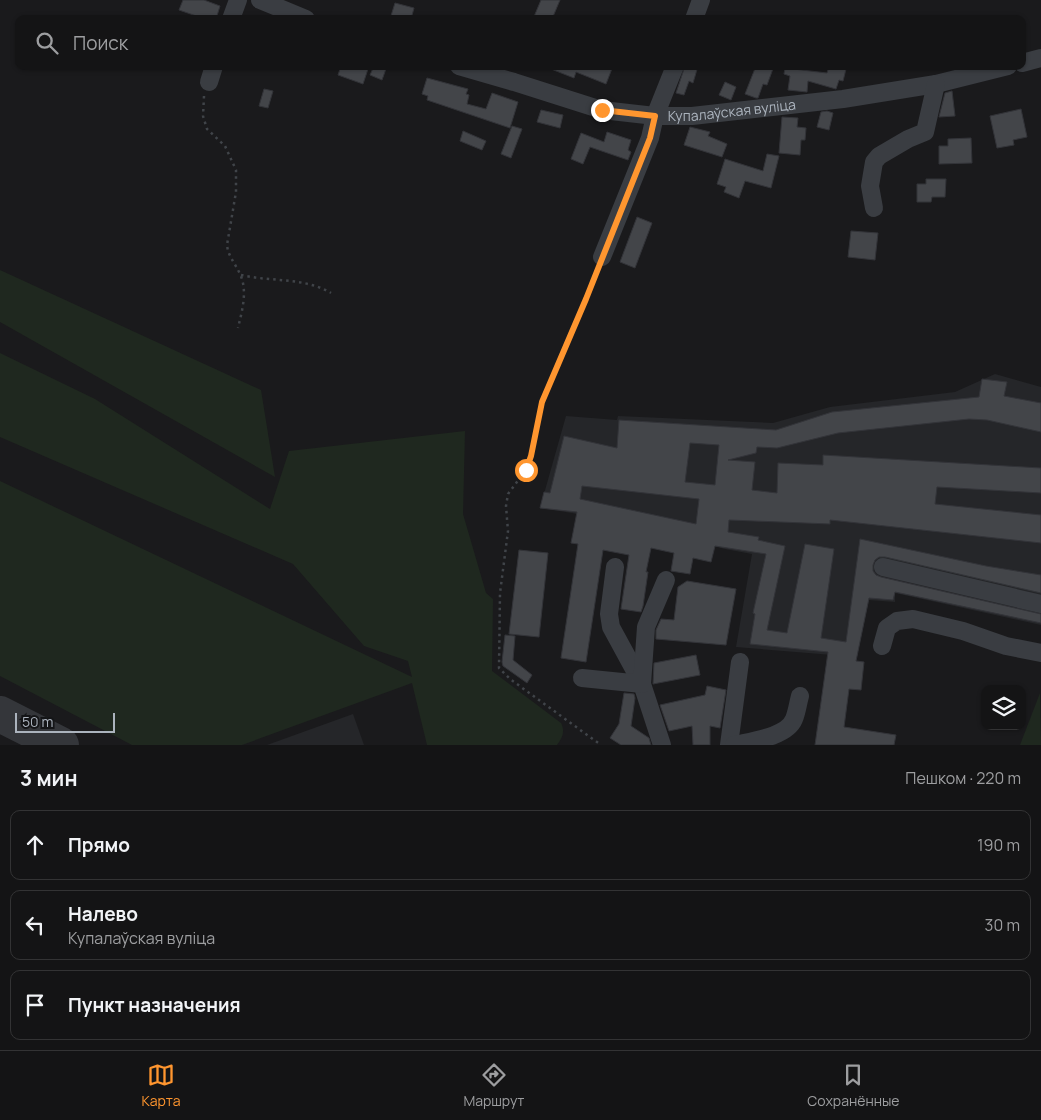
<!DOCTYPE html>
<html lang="ru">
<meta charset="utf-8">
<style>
:root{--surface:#141415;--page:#212122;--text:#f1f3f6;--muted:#9d9ea0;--line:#333334;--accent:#ff962f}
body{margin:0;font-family:Manrope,sans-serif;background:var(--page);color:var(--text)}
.controls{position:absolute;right:15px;bottom:15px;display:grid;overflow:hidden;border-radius:10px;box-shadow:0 1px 4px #0004}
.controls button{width:45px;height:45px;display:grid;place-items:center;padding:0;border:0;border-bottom:1px solid var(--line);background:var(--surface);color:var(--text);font:25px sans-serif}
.scale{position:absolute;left:15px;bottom:12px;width:100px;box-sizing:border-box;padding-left:5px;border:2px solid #abb3bd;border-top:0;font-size:14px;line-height:18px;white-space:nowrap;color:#abb3bd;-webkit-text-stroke:4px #141517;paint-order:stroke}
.stop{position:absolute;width:15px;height:15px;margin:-11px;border:4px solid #ff962f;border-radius:50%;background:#fff}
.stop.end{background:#ff962f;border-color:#fff;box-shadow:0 1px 5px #0008}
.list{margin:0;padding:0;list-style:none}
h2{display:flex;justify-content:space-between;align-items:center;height:65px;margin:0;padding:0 20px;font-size:21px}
h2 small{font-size:16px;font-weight:400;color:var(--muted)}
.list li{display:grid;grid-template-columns:32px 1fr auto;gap:15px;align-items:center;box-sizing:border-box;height:70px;margin:0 10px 10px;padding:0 10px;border:1px solid var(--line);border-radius:10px}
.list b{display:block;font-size:19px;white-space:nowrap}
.list p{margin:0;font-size:16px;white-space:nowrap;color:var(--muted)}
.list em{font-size:16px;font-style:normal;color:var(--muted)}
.icon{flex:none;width:28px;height:28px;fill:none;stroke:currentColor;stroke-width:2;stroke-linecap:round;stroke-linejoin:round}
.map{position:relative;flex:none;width:1041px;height:745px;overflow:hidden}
.search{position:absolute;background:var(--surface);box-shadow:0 1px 4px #0004;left:15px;right:15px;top:15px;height:55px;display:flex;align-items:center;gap:12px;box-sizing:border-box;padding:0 18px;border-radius:10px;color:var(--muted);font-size:19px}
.sheet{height:305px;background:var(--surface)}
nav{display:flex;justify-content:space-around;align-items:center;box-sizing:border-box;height:70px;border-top:1px solid var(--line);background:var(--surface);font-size:14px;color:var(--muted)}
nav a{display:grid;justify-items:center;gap:2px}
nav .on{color:var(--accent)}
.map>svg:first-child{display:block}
.built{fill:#252629}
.green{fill:#1f281f}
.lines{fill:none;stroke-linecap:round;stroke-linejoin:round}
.taxiway{stroke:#34363a;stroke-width:36}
.building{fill:#434549;stroke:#333439;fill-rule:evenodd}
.path{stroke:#404449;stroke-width:2.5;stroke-dasharray:2.5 4;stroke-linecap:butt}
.minor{stroke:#3a3d42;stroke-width:18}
.route{stroke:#ff962f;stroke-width:6}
.labels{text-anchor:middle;stroke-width:4;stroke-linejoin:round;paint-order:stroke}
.street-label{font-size:14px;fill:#abb3bd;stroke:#141517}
</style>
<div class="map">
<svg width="1041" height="745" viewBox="0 0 1041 745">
<rect width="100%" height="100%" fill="#1a1a1c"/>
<g class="built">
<polygon points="995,374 1041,387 1041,625 895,593 895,602 869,600 857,657 736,647 752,554 725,549 659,532 572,513 540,508 566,416 617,420 618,416 773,423 830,407 955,392"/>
<polygon points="353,714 364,745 267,745"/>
</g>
<g class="green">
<polygon points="0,270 261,390 275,477 0,322"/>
<path d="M0 353 95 399 270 509 289 451 465 431 463 514 486 593 493 599 492 671 561 723C565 731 563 737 557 745H427L412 683 242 745H132L0 676V481L412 677 408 661 364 646 293 564 0 437Z"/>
<polygon points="1040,693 1041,745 1020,745"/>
</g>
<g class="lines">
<polyline class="taxiway" points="0,714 61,745"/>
</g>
<g class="building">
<polygon points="183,0 204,0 220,6 216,19 205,19 179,10"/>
<polygon points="541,0 560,0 552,19 533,19"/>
<polygon points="395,3 414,8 411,19 390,19"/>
<polygon points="341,66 360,66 368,69 363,84 338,75"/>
<polygon points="374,66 387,66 382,80 370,75"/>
<polygon points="579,66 613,66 606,84 576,72 574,78 546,67"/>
<polygon points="685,66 698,66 693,83 689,81 684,95 676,93"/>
<polygon points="756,66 774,66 767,85 763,84 758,98 756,98 745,94"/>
<polygon points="829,66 843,66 842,68 846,69 843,81 839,80 836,89 808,81 807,92 788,90 790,76 784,74 785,68 827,73"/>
<polygon points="427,78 468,89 466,94 469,95 467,104 486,109 492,93 518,102 510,128 427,100 428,96 422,94"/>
<polygon points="725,82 736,87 731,100 719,95"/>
<polygon points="264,89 273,91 268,108 259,106"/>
<polygon points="952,91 955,116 939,117 945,93"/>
<polygon points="1021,109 1027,137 1013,140 1014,145 997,148 990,116"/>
<polygon points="541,110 563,115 560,128 537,122"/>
<polygon points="827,111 833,113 829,130 817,127 821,112"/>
<polygon points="782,117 798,118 797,127 806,128 805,140 801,140 800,155 779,153"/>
<polygon points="512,126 522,129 511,158 501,154"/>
<polygon points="690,127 710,132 708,136 727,144 722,157 684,145"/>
<polygon points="463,131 486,141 482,150 460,141"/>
<polygon points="607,132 631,140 628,150 631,152 628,160 590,147 583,164 571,159 581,133 604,142"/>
<polygon points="971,138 972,163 939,164 939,146 948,146 948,139"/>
<polygon points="767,154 779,156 771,188 745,181 739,198 724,192 726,187 717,184 725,159 763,171"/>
<polygon points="926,179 946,179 945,197 932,197 931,202 917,202 917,184 926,184"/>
<polygon points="637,217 652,223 635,268 620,262"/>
<polygon points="851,231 878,233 875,260 848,257"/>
<path d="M982 379 1007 382 1004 396 1041 403V432L987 420 969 419 838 433 777 448 757 447 756 453 728 460 755 462 752 490 777 493 778 463 823 465V455L1041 468V493L937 487 935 504 1041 515V543L830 520V524L729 520 728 532 759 537 758 540 785 546 767 630 787 633 805 544 834 549 821 638 846 642 860 539 986 566 1041 575V593L885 557H879L875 560 873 565V571L876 575 881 577 1041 614V623L895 592 893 600 869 598 856 661 864 662 861 690 849 689 844 727 896 735 894 745H815L828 652 750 644 755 614 753 613 766 554 715 546 711 562 693 558 690 574 671 571 674 553 651 548 646 572H648L643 606 641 612 621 609 629 555 603 550 586 662 561 658 578 544 571 543 577 512 540 508 544 492 550 493 564 436 617 448 619 420 776 430 832 412 979 397ZM690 443 719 445 715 485 685 482ZM582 486 699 499 696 524 580 499Z"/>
<polygon points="519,550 548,553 539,637 509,634"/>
<polygon points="687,581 736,589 726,645 656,639 656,630 661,619 674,620 678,587"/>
<polygon points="505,635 515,636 513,660 532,675 527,683 503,666 502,662"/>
<polygon points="696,655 700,675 653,684 654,663"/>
<polygon points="707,686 726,690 720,728 710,726 710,745 693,745 692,726 669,731 660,705 705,695"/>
<polygon points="624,693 634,694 635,698 631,726 649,738 651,745 621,745 610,738 619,724"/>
</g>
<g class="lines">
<g class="path">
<path d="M204 96 203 116 207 129 225 146 236 170V192L227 245C228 256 235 263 240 274 248 291 242 311 238 328"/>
<polyline points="597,270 542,402 531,456 526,470 508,494 506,506 508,531 500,593 499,668 510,679 601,745"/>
<path d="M241 275C271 282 304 277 331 293"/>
</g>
<g class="minor">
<polyline points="260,0 306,19"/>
<polyline points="231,19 238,0"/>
<polyline points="694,19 701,0"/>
<polyline points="1022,63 1041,58"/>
<path id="s1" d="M459 66 514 82 602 110 655 116H692L843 99 936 84 1008 66"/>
<polyline points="209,82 214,66"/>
<polyline points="874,208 870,186 874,162 879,156 908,139 925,132 936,84"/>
<polyline points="602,257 650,138 655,116 675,66"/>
<polyline points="615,567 609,614 611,627 642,684 662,745"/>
<polyline points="883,567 1041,604"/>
<polyline points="882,646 887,628 897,621 913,619 963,631 1006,646 1041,653"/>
<polyline points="582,678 642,684 646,627 666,580"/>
<polyline points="729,745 740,662"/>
<path d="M734 745C751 741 787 737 794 719 797 712 798 703 800 696"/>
</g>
</g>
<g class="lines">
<polyline class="route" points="526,470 531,456 542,402 586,299 650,138 655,116 602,110"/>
</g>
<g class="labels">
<g class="street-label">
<text dy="5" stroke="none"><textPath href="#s1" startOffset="280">Купалаўская вуліца</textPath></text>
</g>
</g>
</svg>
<div class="controls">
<button><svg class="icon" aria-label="layers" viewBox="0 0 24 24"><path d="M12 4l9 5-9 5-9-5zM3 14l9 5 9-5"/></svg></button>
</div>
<div class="scale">50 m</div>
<div class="stop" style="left:526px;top:470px"></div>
<div class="stop end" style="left:602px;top:110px"></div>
<div class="search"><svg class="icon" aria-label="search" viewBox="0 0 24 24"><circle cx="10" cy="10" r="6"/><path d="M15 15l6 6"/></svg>Поиск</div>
</div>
<section class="sheet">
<h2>3 мин<small>Пешком · 220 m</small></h2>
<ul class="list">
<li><svg class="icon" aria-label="ahead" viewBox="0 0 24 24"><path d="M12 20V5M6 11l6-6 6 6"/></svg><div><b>Прямо</b></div><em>190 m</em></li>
<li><svg class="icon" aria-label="left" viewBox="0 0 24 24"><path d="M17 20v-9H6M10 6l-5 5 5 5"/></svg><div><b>Налево</b><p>Купалаўская вуліца</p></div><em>30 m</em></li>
<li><svg class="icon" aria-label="arrive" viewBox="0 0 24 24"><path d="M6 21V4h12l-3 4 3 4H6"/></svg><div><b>Пункт назначения</b></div></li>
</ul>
</section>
<nav>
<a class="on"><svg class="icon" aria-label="map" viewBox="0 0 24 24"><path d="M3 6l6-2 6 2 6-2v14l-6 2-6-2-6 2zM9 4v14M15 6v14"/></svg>Карта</a>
<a><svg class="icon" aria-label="directions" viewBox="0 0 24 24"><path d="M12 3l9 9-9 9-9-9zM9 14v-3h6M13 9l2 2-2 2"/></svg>Маршрут</a>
<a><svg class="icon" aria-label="saved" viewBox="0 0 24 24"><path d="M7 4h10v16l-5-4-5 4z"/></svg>Сохранённые</a>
</nav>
